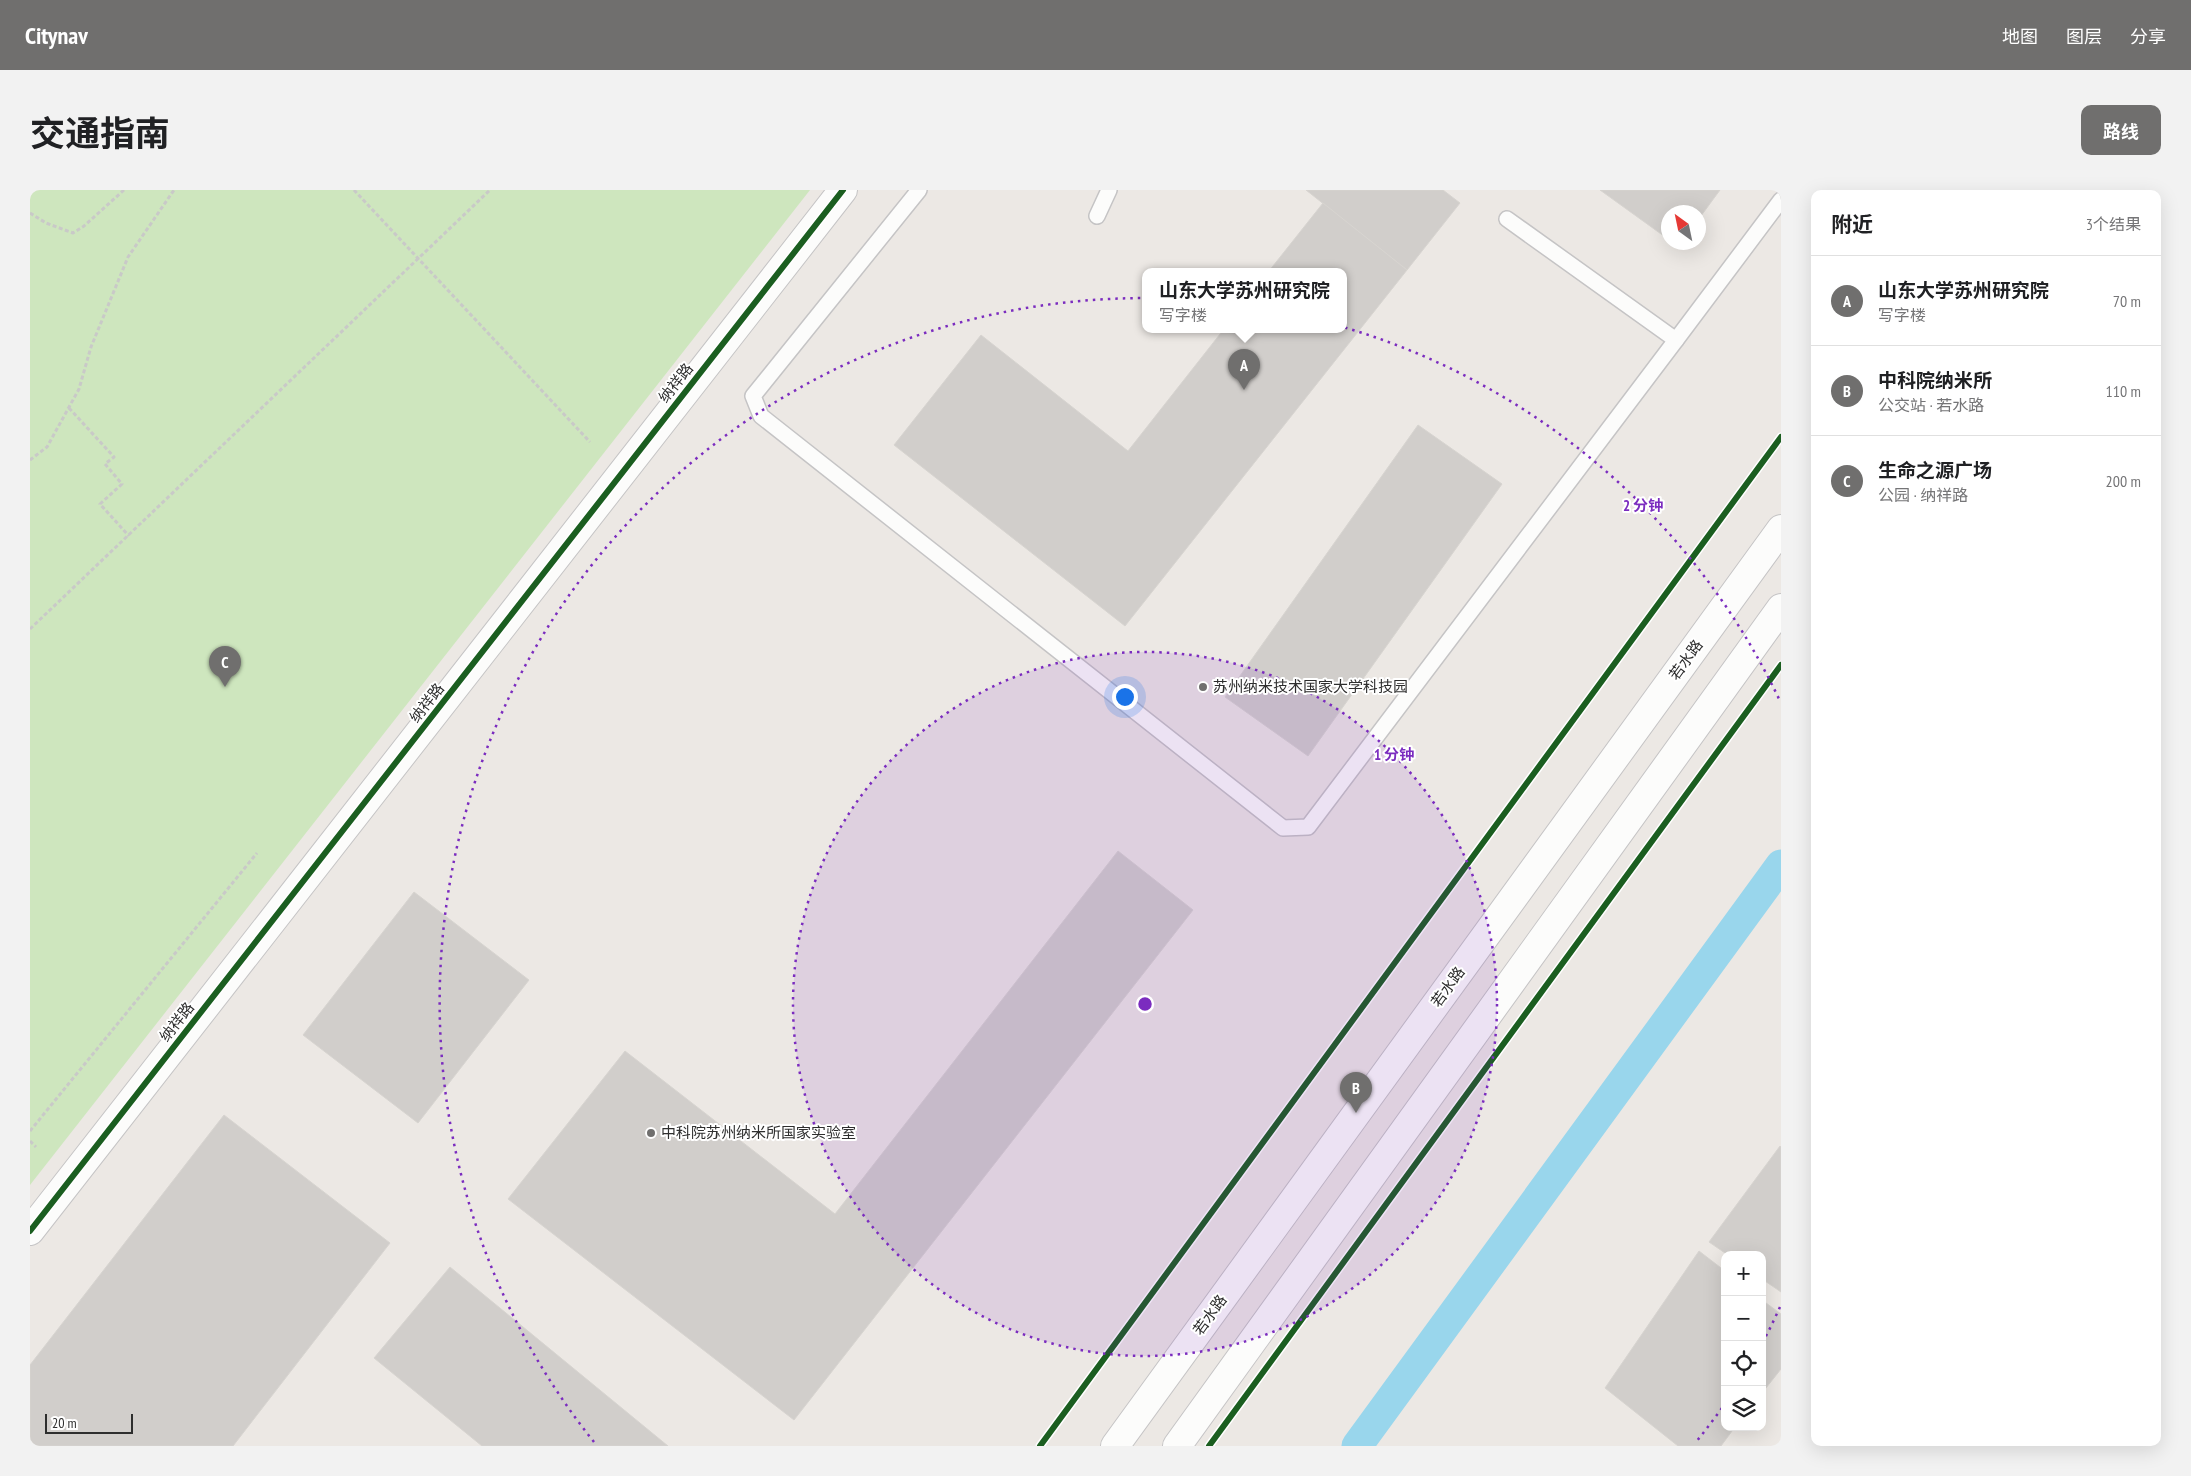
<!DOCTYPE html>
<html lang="zh">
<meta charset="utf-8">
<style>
:root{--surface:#fff;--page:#f2f2f2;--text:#202124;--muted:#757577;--line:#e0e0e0;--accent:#706f6e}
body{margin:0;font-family:"PT Sans Narrow","Noto Sans SC",sans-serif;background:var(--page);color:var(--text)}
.controls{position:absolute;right:15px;bottom:15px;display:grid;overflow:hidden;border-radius:10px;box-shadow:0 5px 20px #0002}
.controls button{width:45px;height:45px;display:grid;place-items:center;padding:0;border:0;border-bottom:1px solid var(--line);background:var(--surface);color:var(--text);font:25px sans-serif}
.compass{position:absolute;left:1631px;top:15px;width:45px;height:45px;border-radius:50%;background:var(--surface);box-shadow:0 5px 20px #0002;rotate:327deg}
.scale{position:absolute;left:15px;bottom:12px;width:88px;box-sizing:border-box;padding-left:5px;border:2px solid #2e2e2e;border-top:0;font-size:14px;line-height:18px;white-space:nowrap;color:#2e2e2e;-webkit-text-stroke:4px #fff;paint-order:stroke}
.you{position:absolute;left:1094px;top:506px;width:18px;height:18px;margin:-12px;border:4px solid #fff;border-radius:50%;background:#1a73e8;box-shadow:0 0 0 8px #1a73e833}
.badge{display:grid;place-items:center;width:32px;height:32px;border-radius:50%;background:var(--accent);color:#fff;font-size:16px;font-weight:700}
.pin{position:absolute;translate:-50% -41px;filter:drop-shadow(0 1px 2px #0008)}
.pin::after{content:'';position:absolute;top:26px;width:18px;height:15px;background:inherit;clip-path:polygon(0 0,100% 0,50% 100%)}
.popup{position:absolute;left:1112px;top:78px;width:205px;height:65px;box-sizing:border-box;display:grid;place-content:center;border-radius:10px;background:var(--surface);filter:drop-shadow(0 1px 4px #0005);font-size:16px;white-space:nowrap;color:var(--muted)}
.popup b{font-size:19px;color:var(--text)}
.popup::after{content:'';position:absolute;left:50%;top:100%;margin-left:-10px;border:10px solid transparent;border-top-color:var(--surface)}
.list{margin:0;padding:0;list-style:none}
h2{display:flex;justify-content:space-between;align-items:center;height:65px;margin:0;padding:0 20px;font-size:21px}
h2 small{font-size:16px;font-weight:400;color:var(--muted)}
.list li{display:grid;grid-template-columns:32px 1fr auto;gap:15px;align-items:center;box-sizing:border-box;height:90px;padding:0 20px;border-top:1px solid var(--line)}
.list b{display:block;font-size:19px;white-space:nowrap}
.list p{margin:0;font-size:16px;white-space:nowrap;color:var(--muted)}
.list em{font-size:16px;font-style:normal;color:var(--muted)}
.icon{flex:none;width:28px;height:28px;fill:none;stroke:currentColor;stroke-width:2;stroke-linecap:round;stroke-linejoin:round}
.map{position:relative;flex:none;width:1751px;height:1256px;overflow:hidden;border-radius:10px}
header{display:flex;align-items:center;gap:30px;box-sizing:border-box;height:70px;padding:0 25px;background:var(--accent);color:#fff}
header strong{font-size:24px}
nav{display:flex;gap:28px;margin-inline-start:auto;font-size:18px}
.intro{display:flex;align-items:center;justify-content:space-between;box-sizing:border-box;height:120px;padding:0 30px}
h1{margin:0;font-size:35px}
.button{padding:12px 22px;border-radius:10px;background:var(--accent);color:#fff;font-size:18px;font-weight:700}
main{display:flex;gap:30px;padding:0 30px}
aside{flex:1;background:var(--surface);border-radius:10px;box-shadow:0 5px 20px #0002}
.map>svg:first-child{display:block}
.green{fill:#cee6be}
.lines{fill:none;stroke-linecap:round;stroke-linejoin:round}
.canal{stroke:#99d6ec;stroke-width:31}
.building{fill:#d1cecb;stroke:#d7d4d0}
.service-casing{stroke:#c5c4c5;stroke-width:18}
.minor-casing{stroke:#c5c4c5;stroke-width:30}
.secondary-casing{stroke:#c5c4c5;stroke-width:30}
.path{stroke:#c9c9c8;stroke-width:3;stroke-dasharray:4 2.5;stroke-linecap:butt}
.service{stroke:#fcfcfb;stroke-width:15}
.minor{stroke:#fcfcfb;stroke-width:28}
.secondary{stroke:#fcfcfb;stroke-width:28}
.cycleway-casing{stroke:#fff;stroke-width:9}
.cycleway{stroke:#1b5e20;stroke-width:6}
.ring{fill:none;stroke:#7b2cbf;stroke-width:2.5;stroke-dasharray:2.5 5}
.poi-dot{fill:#706f6e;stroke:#fff;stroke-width:2}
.labels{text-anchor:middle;stroke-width:4;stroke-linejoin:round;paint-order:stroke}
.street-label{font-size:15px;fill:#2e2e2e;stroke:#fff}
.poi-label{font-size:15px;fill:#2e2e2e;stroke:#fff;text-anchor:start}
.centre{fill:#7b2cbf;stroke:#fff;stroke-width:2.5}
.ring-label{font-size:15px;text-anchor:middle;font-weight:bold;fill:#7b2cbf;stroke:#fff;stroke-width:4;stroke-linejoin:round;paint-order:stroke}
</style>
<header>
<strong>Citynav</strong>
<nav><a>地图</a><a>图层</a><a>分享</a></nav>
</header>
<div class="intro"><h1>交通指南</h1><a class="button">路线</a></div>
<main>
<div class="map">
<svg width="1751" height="1256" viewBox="0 0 1751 1256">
<rect width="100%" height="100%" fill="#ece8e4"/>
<polygon class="green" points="0,0 780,0 0,995"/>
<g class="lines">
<polyline class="canal" points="1327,1256 1751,675"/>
</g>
<g class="building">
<polygon points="1276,0 1413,0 1430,13 1377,80"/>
<polygon points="1570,0 1690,0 1668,30 1668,22 1638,22 1638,49"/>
<polygon points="1293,13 1377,80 1095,436 864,255 951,145 1098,261 1194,139 1313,139 1313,81 1239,81"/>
<polygon points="1388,235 1472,294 1278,566 1195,507"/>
<polygon points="1088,661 1163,720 764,1230 478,1009 595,861 805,1024"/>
<polygon points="384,702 499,790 388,933 273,845"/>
<polygon points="194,925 360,1053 203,1256 0,1256 0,1175"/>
<polygon points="1750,956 1751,957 1751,1102 1732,1089 1732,1065 1698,1065 1679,1052"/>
<polygon points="1669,1061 1695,1081 1695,1237 1705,1237 1691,1256 1648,1256 1575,1198"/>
<polygon points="420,1077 638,1256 452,1256 344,1168"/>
<polygon points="1732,1110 1751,1124 1751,1179 1732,1203"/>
</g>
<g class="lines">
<defs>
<g id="service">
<polyline points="889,0 723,206 731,226 1253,638 1278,637 1646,150"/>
<polyline points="1067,26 1079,0"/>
<polyline points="1477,29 1646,150 1751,10"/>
</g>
<polyline id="minor" points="0,1041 813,0"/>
<g id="secondary">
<polyline points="1085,1256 1751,339"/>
<polyline points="1147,1256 1751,418"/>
</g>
</defs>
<use href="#service" class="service-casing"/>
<use href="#minor" class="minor-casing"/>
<use href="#secondary" class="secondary-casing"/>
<g class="path">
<polyline points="324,0 560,252"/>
<polyline points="0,23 16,33 43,43 54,36 94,0"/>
<polyline points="39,218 84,267 75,274 92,294 70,314 99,346"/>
<polyline points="0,270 17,257 49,199 61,157 98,67 144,0"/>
<polyline points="0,439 460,0"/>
<polyline points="0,941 227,663"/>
<polyline points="0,951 6,957"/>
</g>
<use href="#service" class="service"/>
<use href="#minor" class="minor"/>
<use href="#secondary" class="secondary"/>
<defs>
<g id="cycleway">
<polyline points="0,1041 813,0"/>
<polyline points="1010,1256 1751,247"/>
<polyline points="1179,1256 1751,475"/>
</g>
</defs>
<use href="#cycleway" class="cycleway-casing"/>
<use href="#cycleway" class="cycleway"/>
</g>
<circle cx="1115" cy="814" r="352" fill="#7b2cbf" fill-opacity=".12"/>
<g class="ring">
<circle cx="1115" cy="814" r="352"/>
<path d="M1750 1117A704 704 0 0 1 1734 1150M1692 1218A704 704 0 0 1 1666 1252M564 1252A704 704 0 1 1 1750 511"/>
</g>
<g class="poi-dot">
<circle cx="1173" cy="497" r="5"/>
<circle cx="621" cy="943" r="5"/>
</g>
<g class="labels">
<g class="street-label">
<text transform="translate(646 193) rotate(-52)" y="5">纳祥路</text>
<text transform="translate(1656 470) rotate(-54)" y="5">若水路</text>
<text transform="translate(397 513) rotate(-52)" y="5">纳祥路</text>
<text transform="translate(1418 797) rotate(-54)" y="5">若水路</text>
<text transform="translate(147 832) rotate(-52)" y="5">纳祥路</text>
<text transform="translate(1180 1125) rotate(-54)" y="5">若水路</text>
</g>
<g class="poi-label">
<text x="1183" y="502">苏州纳米技术国家大学科技园</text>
<text x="631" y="948">中科院苏州纳米所国家实验室</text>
</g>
</g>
<circle cx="1115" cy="814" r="8" class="centre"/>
<g class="ring-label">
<text x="1613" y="321">2 分钟</text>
<text x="1364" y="570">1 分钟</text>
</g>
</svg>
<div class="controls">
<button>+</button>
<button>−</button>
<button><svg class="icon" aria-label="locate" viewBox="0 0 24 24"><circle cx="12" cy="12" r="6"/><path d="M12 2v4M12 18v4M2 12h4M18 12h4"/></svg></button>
<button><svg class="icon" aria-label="layers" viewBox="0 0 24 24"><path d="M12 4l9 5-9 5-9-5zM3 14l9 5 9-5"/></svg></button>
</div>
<svg class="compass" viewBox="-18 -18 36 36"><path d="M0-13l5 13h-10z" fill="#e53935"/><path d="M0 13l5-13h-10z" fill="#757577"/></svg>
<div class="scale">20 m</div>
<div class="you"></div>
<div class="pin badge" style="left:1214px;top:200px">A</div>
<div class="popup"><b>山东大学苏州研究院</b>写字楼</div>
<div class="pin badge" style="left:1326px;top:923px">B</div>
<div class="pin badge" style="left:195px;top:497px">C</div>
</div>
<aside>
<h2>附近<small>3个结果</small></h2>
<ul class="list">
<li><span class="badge">A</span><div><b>山东大学苏州研究院</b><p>写字楼</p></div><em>70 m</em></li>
<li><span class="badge">B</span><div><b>中科院纳米所</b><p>公交站 · 若水路</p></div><em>110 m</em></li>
<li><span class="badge">C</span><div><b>生命之源广场</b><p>公园 · 纳祥路</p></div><em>200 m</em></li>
</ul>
</aside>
</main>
